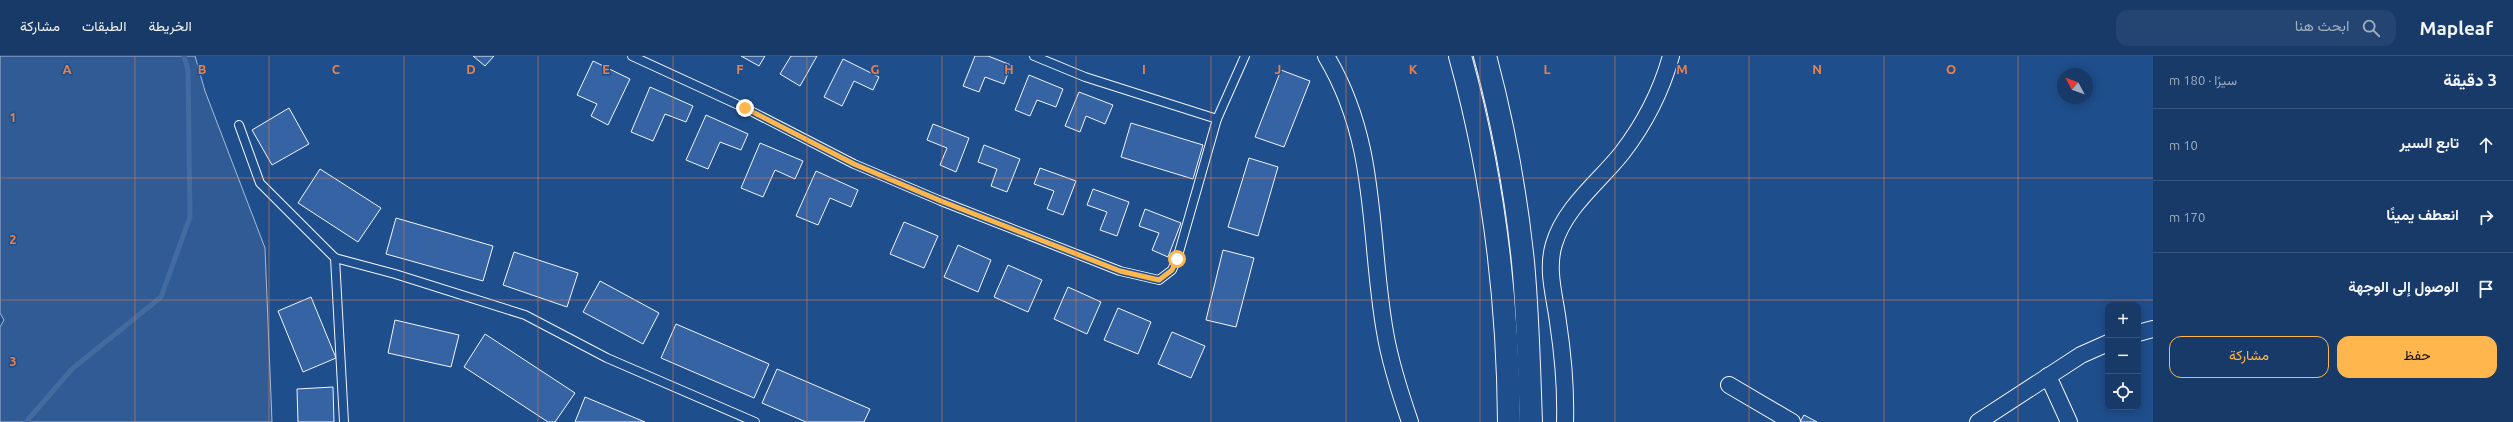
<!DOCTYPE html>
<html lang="ar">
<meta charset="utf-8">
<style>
:root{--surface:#173a69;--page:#244571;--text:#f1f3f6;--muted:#9eadc0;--line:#36547d;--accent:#ffb74d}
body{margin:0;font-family:Ubuntu,Vazirmatn,sans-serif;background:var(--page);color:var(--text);direction:rtl}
.controls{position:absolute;right:12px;bottom:12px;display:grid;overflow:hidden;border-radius:8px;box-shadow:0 2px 10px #0003}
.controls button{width:36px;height:36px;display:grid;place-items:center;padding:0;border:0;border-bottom:1px solid var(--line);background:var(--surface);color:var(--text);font:20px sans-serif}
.compass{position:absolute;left:2057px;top:12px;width:36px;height:36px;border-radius:50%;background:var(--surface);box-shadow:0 2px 10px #0003;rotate:311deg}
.stop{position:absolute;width:12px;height:12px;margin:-9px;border:3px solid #ffb74d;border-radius:50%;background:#fff}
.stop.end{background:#ffb74d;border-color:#fff;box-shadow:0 1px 4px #0008}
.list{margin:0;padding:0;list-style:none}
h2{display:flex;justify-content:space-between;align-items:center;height:52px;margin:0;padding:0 16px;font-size:17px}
h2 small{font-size:13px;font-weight:400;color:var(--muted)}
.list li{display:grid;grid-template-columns:26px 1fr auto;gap:12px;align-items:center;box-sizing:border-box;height:72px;padding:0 16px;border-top:1px solid var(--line)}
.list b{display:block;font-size:15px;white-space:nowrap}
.list em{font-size:13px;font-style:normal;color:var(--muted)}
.actions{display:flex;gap:8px;padding:12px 16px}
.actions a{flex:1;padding:9px 0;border:1px solid var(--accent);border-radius:12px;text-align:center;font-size:14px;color:var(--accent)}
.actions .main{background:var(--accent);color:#111}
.icon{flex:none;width:22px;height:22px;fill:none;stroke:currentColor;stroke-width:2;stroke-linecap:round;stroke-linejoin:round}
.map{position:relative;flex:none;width:2153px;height:366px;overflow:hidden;direction:ltr}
header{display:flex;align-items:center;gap:24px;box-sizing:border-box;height:56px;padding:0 20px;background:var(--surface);border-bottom:1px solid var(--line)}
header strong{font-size:19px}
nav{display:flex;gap:22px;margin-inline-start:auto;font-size:14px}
.search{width:280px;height:36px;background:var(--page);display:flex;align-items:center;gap:10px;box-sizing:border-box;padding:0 14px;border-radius:12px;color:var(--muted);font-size:15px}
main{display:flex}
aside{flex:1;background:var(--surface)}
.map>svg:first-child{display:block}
.green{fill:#305b95;stroke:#a8bbd7}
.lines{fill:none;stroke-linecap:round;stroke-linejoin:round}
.stream{stroke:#446ba0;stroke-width:5}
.building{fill:#3563a3;stroke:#f2f6ff}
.service-casing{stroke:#f2f6ff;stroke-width:10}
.minor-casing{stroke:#f2f6ff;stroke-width:18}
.trunk-casing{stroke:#f2f6ff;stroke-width:24}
.service{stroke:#1f4e8c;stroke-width:8}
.minor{stroke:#1f4e8c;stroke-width:16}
.trunk{stroke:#1f4e8c;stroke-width:22}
.route{stroke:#ffb74d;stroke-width:5}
.grid{fill:none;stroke:#ea8049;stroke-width:1;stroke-opacity:0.55}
.grid-label{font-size:13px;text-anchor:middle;font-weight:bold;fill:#ea8049;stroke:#1f4e8c;stroke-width:3;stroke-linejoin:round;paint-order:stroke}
</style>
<header>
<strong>Mapleaf</strong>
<div class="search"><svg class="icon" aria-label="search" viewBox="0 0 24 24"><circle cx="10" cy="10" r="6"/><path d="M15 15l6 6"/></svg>ابحث هنا</div>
<nav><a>الخريطة</a><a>الطبقات</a><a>مشاركة</a></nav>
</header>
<main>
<aside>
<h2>3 دقيقة<small>سيرًا · 180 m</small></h2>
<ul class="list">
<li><svg class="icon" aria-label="ahead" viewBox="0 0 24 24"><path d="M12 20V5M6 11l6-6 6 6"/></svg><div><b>تابع السير</b></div><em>10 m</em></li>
<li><svg class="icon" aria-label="right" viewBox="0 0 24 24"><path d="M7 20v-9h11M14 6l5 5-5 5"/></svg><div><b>انعطف يمينًا</b></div><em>170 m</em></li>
<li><svg class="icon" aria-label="arrive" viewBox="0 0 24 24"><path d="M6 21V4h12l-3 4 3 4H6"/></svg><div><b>الوصول إلى الوجهة</b></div></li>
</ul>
<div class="actions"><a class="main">حفظ</a><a>مشاركة</a></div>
</aside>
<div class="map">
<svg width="2153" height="366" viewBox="0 0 2153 366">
<rect width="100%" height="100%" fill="#1f4e8c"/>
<polygon class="green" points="0,0 195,0 205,35 265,192 272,366 0,366 0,271 4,264 0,257"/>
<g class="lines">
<polyline class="stream" points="26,366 72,313 161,241 190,161 188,14 184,0"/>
</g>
<g class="building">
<polygon points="473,0 494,0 485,10"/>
<polygon points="741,0 765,0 759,10"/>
<polygon points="791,0 817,0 800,30 780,18"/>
<polygon points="975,0 988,0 1011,9 1004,28 985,21 979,36 963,30"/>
<polygon points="843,3 879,21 873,34 854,25 842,50 824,41"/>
<polygon points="593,5 630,23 608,69 591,60 597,48 577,39"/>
<polygon points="1281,14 1310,25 1284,91 1255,81"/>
<polygon points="1029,19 1063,33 1056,51 1037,44 1030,60 1015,54"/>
<polygon points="650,31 693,50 686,66 665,58 653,85 631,76"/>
<polygon points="1079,36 1113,49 1105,68 1086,60 1080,76 1065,70"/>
<polygon points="289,52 309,88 272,109 252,74"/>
<polygon points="706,59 748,78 741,94 720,86 708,113 686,104"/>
<polygon points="1131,67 1203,89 1193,123 1121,101"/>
<polygon points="933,68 969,82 956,116 940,109 947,92 927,84"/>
<polygon points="760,87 803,105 795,123 775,114 763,141 741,132"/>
<polygon points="984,89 1020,103 1007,136 991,130 997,113 978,106"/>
<polygon points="1249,102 1278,111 1258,180 1228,171"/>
<polygon points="1040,112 1076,125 1063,159 1047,153 1054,135 1034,128"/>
<polygon points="320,113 381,152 358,186 298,147"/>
<polygon points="816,115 858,134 851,151 830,142 818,169 796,160"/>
<polygon points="1093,133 1129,146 1117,180 1100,174 1107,156 1087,149"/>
<polygon points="1145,153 1181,167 1168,201 1152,194 1159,177 1139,170"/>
<polygon points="396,162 493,190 483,225 386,198"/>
<polygon points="904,166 938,180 924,212 890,198"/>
<polygon points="958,189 991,204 978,236 944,221"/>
<polygon points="1223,194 1254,202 1236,271 1206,264"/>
<polygon points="514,196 578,217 567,251 503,229"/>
<polygon points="1008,209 1042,224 1028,256 994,241"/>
<polygon points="600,225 659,257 643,288 583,256"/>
<polygon points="1068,231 1101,246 1087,278 1054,263"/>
<polygon points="311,241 336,302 303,316 278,255"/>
<polygon points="1118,252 1151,266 1138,298 1104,284"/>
<polygon points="395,264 459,279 451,311 388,297"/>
<polygon points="676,268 769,308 754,342 661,302"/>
<polygon points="1172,276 1205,290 1191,322 1158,308"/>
<polygon points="485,278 575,337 555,366 548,366 464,311"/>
<polygon points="777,313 870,353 864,366 806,366 762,347"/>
<polygon points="333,331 334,366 298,366 297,333"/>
<polygon points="585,341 645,366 575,366"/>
<polygon points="1804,359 1817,366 1800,366"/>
</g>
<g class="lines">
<defs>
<g id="service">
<polyline points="632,0 745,52 854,108 941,145 1120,215 1159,224 1172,214 1177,203 1217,63 1245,0"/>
<polyline points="1034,0 1085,21 1217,63"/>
<polyline points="239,69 260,127 335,202 395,218 525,259 607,302 755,366"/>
<polyline points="335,202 344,366"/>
</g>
<g id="minor">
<path d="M1326 0C1379 88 1368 179 1385 276 1390 306 1400 337 1410 366"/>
<polyline points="2138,277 2153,273"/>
<polyline points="2048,320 2069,366"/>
<polyline points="1729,329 1792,366"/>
<path d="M1565 366C1566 333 1563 299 1558 266 1555 241 1546 214 1554 188 1565 151 1599 126 1622 97 1645 67 1661 36 1671 0"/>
<polyline points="1978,366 2081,299 2108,287"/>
</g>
<g id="trunk">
<path d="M1460 0C1493 119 1508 242 1509 366"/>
<path d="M1485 0C1503 67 1516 137 1523 206 1528 259 1529 313 1531 366"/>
</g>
</defs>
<use href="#service" class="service-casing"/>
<use href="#minor" class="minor-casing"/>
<use href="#trunk" class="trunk-casing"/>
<use href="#service" class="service"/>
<use href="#minor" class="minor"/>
<use href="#trunk" class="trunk"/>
</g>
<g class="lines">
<polyline class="route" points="745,52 854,108 941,145 1120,215 1159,224 1172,214 1177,203"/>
</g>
<path class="grid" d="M135 0V366M269 0V366M404 0V366M538 0V366M673 0V366M807 0V366M942 0V366M1076 0V366M1211 0V366M1346 0V366M1480 0V366M1615 0V366M1749 0V366M1884 0V366M2018 0V366M0 122H2153M0 244H2153"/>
<g class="grid-label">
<text x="67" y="18">A</text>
<text x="202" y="18">B</text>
<text x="336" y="18">C</text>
<text x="471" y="18">D</text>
<text x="606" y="18">E</text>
<text x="740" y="18">F</text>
<text x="875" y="18">G</text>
<text x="1009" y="18">H</text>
<text x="1144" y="18">I</text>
<text x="1278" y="18">J</text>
<text x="1413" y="18">K</text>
<text x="1547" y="18">L</text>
<text x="1682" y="18">M</text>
<text x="1817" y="18">N</text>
<text x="1951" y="18">O</text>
<text x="13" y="66">1</text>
<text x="13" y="188">2</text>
<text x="13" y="310">3</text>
</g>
</svg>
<div class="controls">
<button>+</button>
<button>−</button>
<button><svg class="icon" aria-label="locate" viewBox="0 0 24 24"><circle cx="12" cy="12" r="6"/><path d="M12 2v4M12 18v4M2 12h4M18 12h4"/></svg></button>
</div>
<svg class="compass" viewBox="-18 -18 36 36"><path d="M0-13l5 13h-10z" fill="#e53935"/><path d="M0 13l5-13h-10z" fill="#9eadc0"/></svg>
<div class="stop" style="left:1177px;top:203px"></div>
<div class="stop end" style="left:745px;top:52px"></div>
</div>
</main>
